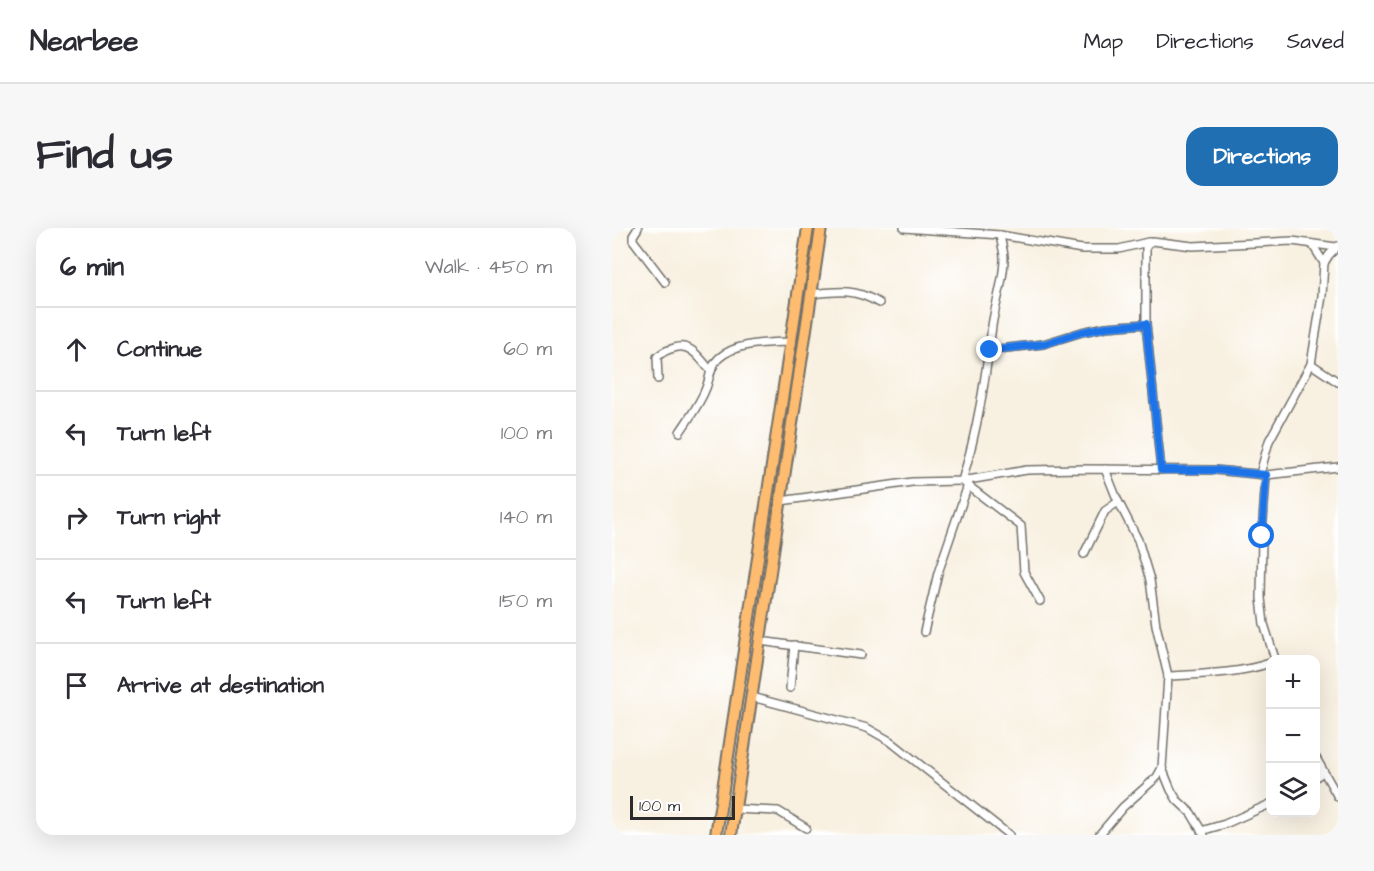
<!DOCTYPE html>
<meta charset="utf-8">
<style>
:root{--surface:#fff;--page:#f7f7f7;--text:#2b2b33;--muted:#7c7c81;--line:#e1e1e2;--accent:#1f6fb2}
body{margin:0;font-family:"Architects Daughter",sans-serif;background:var(--page);color:var(--text)}
.controls{position:absolute;right:18px;bottom:18px;display:grid;overflow:hidden;border-radius:12px;box-shadow:0 6px 24px #0002}
.controls button{width:54px;height:54px;display:grid;place-items:center;padding:0;border:0;border-bottom:2px solid var(--line);background:var(--surface);color:var(--text);font:30px sans-serif}
.scale{position:absolute;left:18px;bottom:15px;width:105px;box-sizing:border-box;padding-left:6px;border:3px solid #2b2b2b;border-top:0;font-size:16px;line-height:21px;white-space:nowrap;color:#2b2b2b;-webkit-text-stroke:4px #fff;paint-order:stroke}
.stop{position:absolute;width:18px;height:18px;margin:-14px;border:4px solid #1a73e8;border-radius:50%;background:#fff}
.stop.end{background:#1a73e8;border-color:#fff;box-shadow:0 2px 6px #0008}
.list{margin:0;padding:0;list-style:none}
h2{display:flex;justify-content:space-between;align-items:center;height:78px;margin:0;padding:0 24px;font-size:26px}
h2 small{font-size:20px;font-weight:400;color:var(--muted)}
.list li{display:grid;grid-template-columns:39px 1fr auto;gap:18px;align-items:center;box-sizing:border-box;height:84px;padding:0 24px;border-top:2px solid var(--line)}
.list b{display:block;font-size:22px;white-space:nowrap}
.list em{font-size:20px;font-style:normal;color:var(--muted)}
.icon{flex:none;width:33px;height:33px;fill:none;stroke:currentColor;stroke-width:2;stroke-linecap:round;stroke-linejoin:round}
.map{position:relative;flex:none;width:726px;height:607px;overflow:hidden;border-radius:18px}
header{display:flex;align-items:center;gap:36px;box-sizing:border-box;height:84px;padding:0 30px;background:var(--surface);border-bottom:2px solid var(--line)}
header strong{font-size:28px}
nav{display:flex;gap:33px;margin-inline-start:auto;font-size:21px}
.intro{display:flex;align-items:center;justify-content:space-between;box-sizing:border-box;height:144px;padding:0 36px}
h1{margin:0;font-size:42px}
.button{padding:15px 27px;border-radius:18px;background:var(--accent);color:#fff;font-size:21px;font-weight:700}
main{display:flex;gap:36px;padding:0 36px}
aside{flex:1;background:var(--surface);border-radius:18px;box-shadow:0 6px 24px #0002}
.map>svg:first-child{display:block}
.lines{fill:none;stroke-linecap:round;stroke-linejoin:round}
.minor-casing{stroke:#73706a;stroke-width:10}
.highway-casing{stroke:#73706a;stroke-width:14}
.minor{stroke:#fff;stroke-width:7}
.highway{stroke:#fdbc6f;stroke-width:10}
.route{stroke:#1a73e8;stroke-width:8}
</style>
<header>
<strong>Nearbee</strong>
<nav><a>Map</a><a>Directions</a><a>Saved</a></nav>
</header>
<div class="intro"><h1>Find us</h1><a class="button">Directions</a></div>
<main>
<aside>
<h2>6 min<small>Walk · 450 m</small></h2>
<ul class="list">
<li><svg class="icon" aria-label="ahead" viewBox="0 0 24 24"><path d="M12 20V5M6 11l6-6 6 6"/></svg><div><b>Continue</b></div><em>60 m</em></li>
<li><svg class="icon" aria-label="left" viewBox="0 0 24 24"><path d="M17 20v-9H6M10 6l-5 5 5 5"/></svg><div><b>Turn left</b></div><em>100 m</em></li>
<li><svg class="icon" aria-label="right" viewBox="0 0 24 24"><path d="M7 20v-9h11M14 6l5 5-5 5"/></svg><div><b>Turn right</b></div><em>140 m</em></li>
<li><svg class="icon" aria-label="left" viewBox="0 0 24 24"><path d="M17 20v-9H6M10 6l-5 5 5 5"/></svg><div><b>Turn left</b></div><em>150 m</em></li>
<li><svg class="icon" aria-label="arrive" viewBox="0 0 24 24"><path d="M6 21V4h12l-3 4 3 4H6"/></svg><div><b>Arrive at destination</b></div></li>
</ul>
</aside>
<div class="map">
<svg width="726" height="607" viewBox="0 0 726 607">
<rect width="100%" height="100%" fill="#fff"/>
<filter id="ink" filterUnits="userSpaceOnUse"><feTurbulence type="fractalNoise" baseFrequency=".0167" numOctaves="2"/><feDisplacementMap in="SourceGraphic" scale="12" xChannelSelector="R" yChannelSelector="G"/><feConvolveMatrix kernelMatrix="1 2 1 2 8 2 1 2 1" color-interpolation-filters="sRGB"/></filter>
<filter id="wash" filterUnits="userSpaceOnUse"><feTurbulence type="fractalNoise" baseFrequency=".008" numOctaves="4" result="noise"/><feDisplacementMap in="SourceGraphic" scale="24" xChannelSelector="R" yChannelSelector="G"/><feGaussianBlur stdDeviation="1.35" result="paint"/><feColorMatrix in="noise" values="0 0 0 0 0 0 0 0 0 0 0 0 0 0 0 0 0 1.4 0 .05"/><feComposite in="paint" operator="in"/></filter>
<g filter="url(#wash)">
<rect width="100%" height="100%" fill="#f8f0e0"/>
</g>
<g filter="url(#ink)">
<g class="lines">
<defs>
<g id="minor">
<polyline points="26,0 21,8 21,12 53,54"/>
<polyline points="292,0 388,7 470,21 507,21 536,14"/>
<path d="M388 7C389 15 392 23 392 30 392 54 383 76 380 98 373 153 366 200 350 253L409 298 412 344 428 373"/>
<polyline points="700,16 712,35"/>
<path d="M199 66C226 63 243 60 267 75"/>
<polyline points="378,122 431,116 470,104 494,99 534,96"/>
<polyline points="699,136 726,154"/>
<path d="M46 151 45 129C50 124 55 122 62 120 79 114 88 131 99 143"/>
<path d="M68 204C77 190 88 176 94 160 98 150 98 138 107 130 125 114 156 115 178 114"/>
<polyline points="549,242 534,96 534,17 540,13 581,18 680,13 724,19"/>
<polyline points="648,246 657,213 699,136 710,68 712,35 717,27 726,18"/>
<polyline points="654,247 650,308 649,370 652,396 663,431"/>
<polyline points="169,273 300,254 350,253 415,242 471,241 603,242 654,247 726,239"/>
<polyline points="472,326 493,283 506,274"/>
<polyline points="312,404 326,345 357,254"/>
<polyline points="148,413 249,427"/>
<path d="M556 448C590 446 625 446 658 435"/>
<polyline points="178,460 182,417"/>
<polyline points="140,469 255,500 278,513 397,607"/>
<polyline points="704,530 726,569"/>
<polyline points="550,540 559,562 565,572 579,585 592,607"/>
<polyline points="704,549 711,544"/>
<polyline points="123,581 166,583 194,600"/>
<polyline points="589,603 613,596 658,576"/>
<polyline points="487,607 511,579 545,549 550,540 556,448 544,397 538,352 526,312 505,271 493,241"/>
</g>
<g id="highway">
<polyline points="104,607 196,0"/>
<polyline points="119,607 209,0"/>
</g>
</defs>
<use href="#minor" class="minor-casing"/>
<use href="#highway" class="highway-casing"/>
<use href="#minor" class="minor"/>
<use href="#highway" class="highway"/>
</g>
</g>
<g class="lines" filter="url(#ink)">
<polyline class="route" points="378,122 432,116 470,104 494,99 534,96 549,242 603,242 654,247 650,308"/>
</g>
</svg>
<div class="controls">
<button>+</button>
<button>−</button>
<button><svg class="icon" aria-label="layers" viewBox="0 0 24 24"><path d="M12 4l9 5-9 5-9-5zM3 14l9 5 9-5"/></svg></button>
</div>
<div class="scale">100 m</div>
<div class="stop" style="left:650px;top:308px"></div>
<div class="stop end" style="left:378px;top:122px"></div>
</div>
</main>
